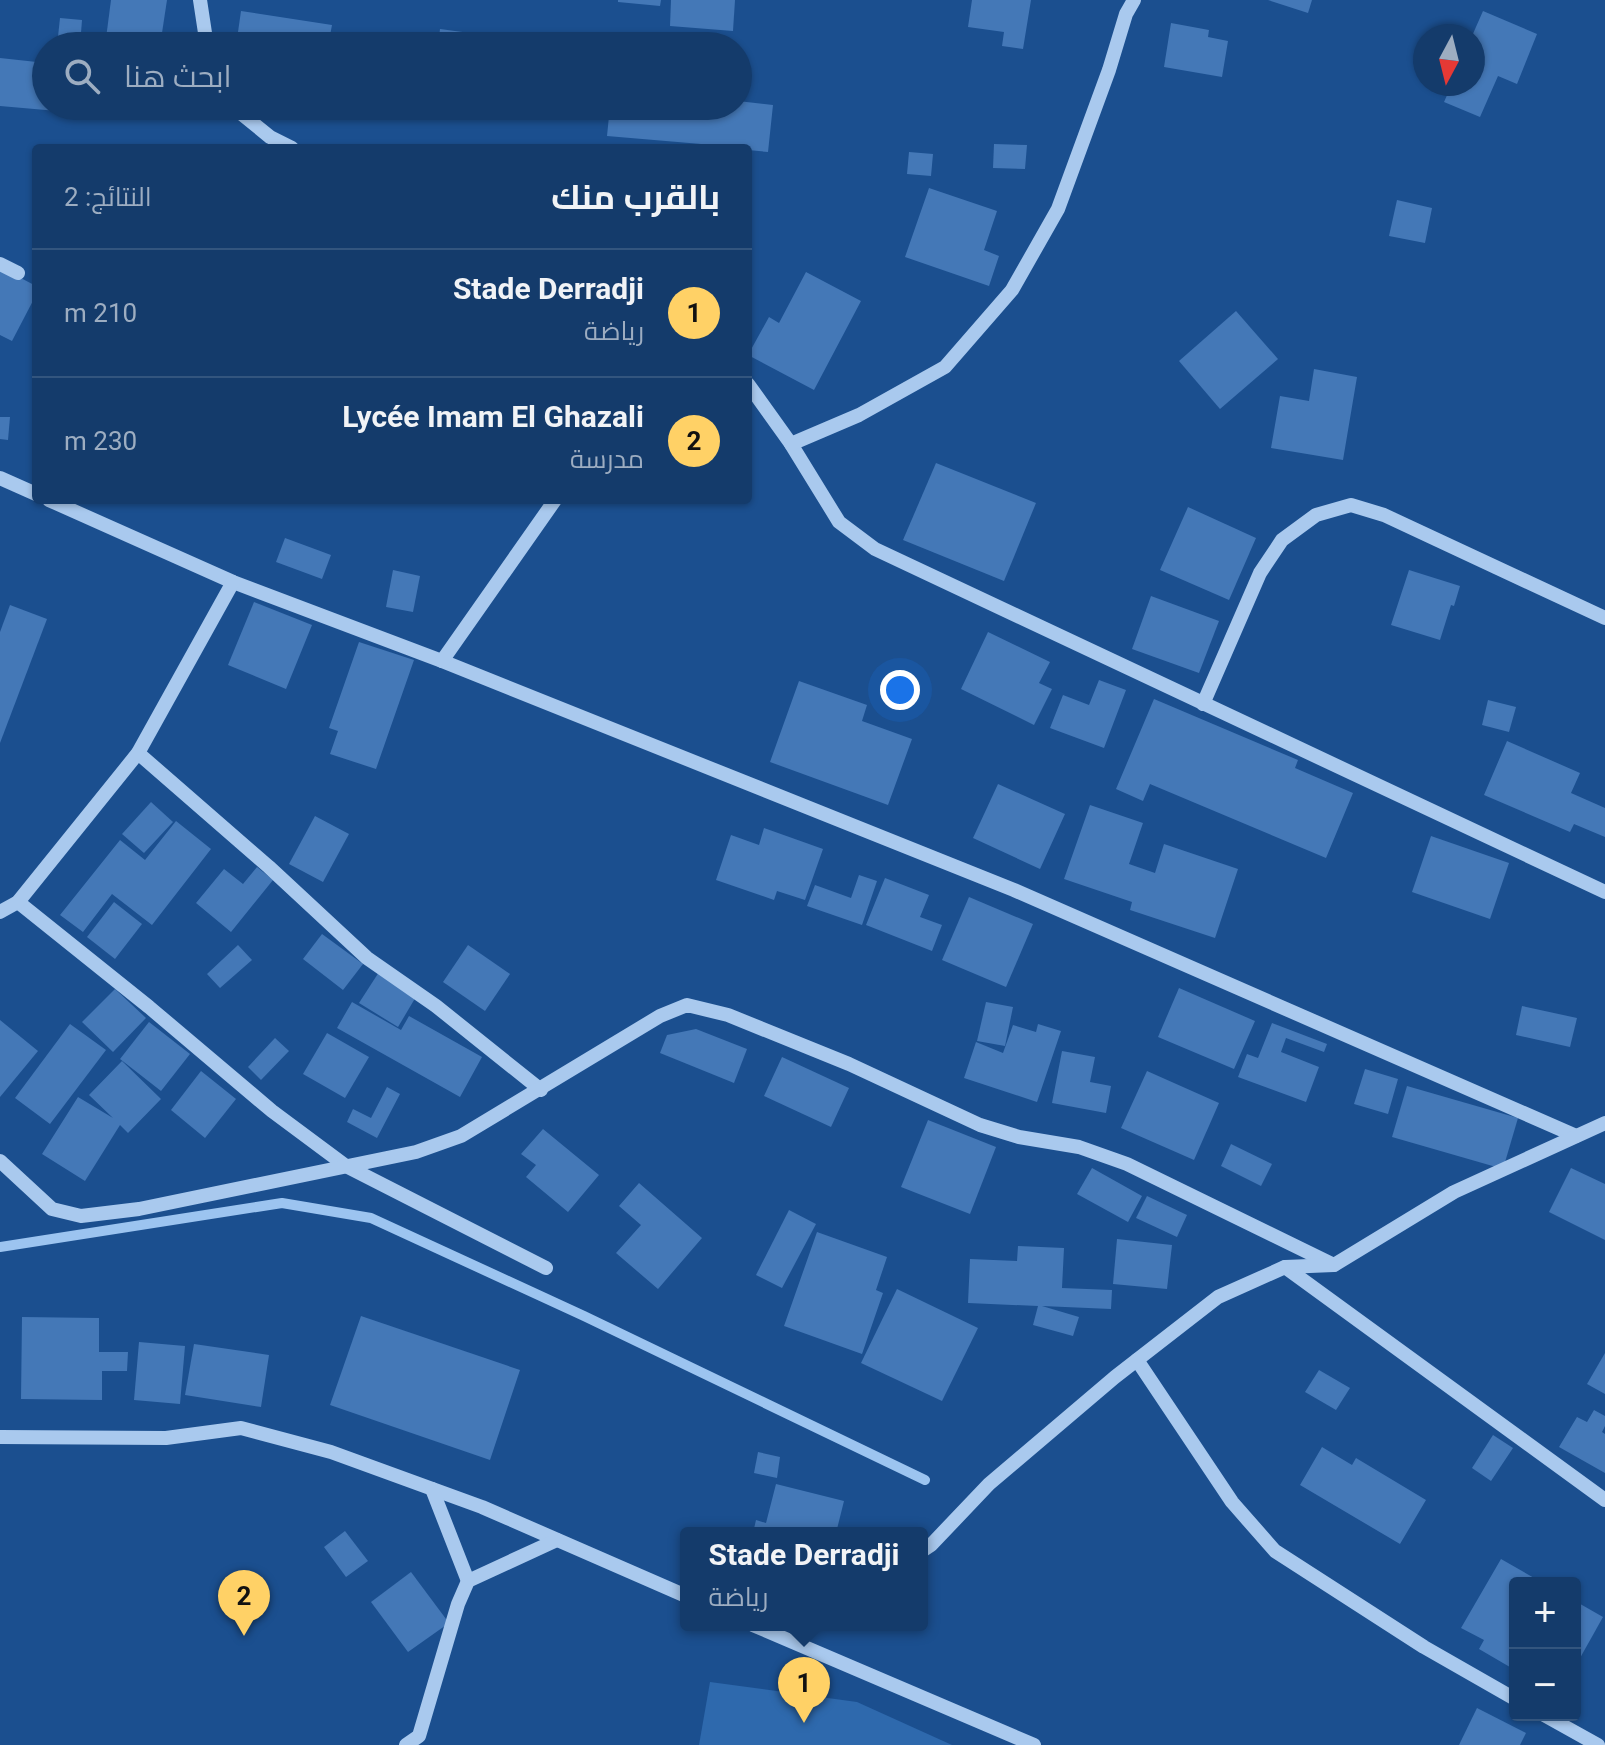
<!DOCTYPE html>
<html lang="ar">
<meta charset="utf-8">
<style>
:root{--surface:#143b6b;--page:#1d4271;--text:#f1f3f6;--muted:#9dadc1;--line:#33557e;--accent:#ffd166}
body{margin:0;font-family:Roboto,Cairo,sans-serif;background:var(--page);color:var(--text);direction:rtl}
.controls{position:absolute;right:24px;bottom:24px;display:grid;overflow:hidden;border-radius:8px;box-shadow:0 2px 6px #0004}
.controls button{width:72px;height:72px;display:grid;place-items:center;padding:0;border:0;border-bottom:2px solid var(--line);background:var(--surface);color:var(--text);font:40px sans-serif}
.compass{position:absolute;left:1413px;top:24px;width:72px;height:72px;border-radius:50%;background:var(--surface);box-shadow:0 2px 6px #0004;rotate:187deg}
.you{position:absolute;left:900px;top:690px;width:28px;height:28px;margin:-20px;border:6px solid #fff;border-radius:50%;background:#1a73e8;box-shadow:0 0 0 12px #1a73e833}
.badge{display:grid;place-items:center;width:52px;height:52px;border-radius:50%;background:var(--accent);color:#111;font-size:26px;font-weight:700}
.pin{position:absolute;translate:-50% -66px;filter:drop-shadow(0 2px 4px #0008)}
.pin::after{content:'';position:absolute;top:42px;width:28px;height:24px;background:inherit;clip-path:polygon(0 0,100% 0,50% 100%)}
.popup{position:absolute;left:680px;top:1527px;width:248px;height:104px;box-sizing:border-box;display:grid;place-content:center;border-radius:8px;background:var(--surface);filter:drop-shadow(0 2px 6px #0005);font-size:26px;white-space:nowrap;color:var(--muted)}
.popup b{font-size:30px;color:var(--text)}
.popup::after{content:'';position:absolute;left:50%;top:100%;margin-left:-16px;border:16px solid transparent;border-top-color:var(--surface)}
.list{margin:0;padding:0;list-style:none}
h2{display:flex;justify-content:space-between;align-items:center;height:104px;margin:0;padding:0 32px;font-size:34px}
h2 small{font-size:26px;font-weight:400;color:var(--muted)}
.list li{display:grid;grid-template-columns:52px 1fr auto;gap:24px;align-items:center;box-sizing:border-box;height:128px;padding:0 32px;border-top:2px solid var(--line)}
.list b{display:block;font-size:30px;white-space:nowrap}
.list p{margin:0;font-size:26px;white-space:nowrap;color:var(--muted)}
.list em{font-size:26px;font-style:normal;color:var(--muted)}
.icon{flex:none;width:44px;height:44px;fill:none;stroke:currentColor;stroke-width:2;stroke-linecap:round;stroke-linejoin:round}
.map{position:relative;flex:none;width:1605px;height:1745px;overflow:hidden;direction:ltr}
.search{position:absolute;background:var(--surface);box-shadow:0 2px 6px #0004;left:32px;top:32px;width:720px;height:88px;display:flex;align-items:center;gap:20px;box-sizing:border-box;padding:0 28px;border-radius:44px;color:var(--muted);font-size:30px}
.panel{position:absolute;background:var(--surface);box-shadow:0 2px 6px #0004;left:32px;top:144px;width:720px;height:360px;border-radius:8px;direction:rtl}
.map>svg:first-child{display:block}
.green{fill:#2e69ad}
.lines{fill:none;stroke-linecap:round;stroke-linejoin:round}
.stream{stroke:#9cc4f0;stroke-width:10}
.building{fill:#4478b7}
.minor{stroke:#a9c9ee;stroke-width:14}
</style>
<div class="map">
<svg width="1605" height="1745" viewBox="0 0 1605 1745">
<rect width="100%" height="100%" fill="#1b4f8f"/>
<polygon class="green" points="710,1682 857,1702 952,1745 699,1745"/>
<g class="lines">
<polyline class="stream" points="0,1247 282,1203 371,1218 584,1316 925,1480"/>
</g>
<g class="building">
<polygon points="111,0 167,0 160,46 105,46"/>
<polygon points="618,0 661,0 660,6 618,2"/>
<polygon points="671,0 735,0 733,31 670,26"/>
<polygon points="972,0 1031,0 1023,49 1002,46 1004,32 968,27"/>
<polygon points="1268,0 1312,0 1308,13"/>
<polygon points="241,11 332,25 328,46 236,46"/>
<polygon points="1483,11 1537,34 1517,84 1498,76 1480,117 1444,102 1452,84 1473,84 1472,36"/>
<polygon points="60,18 82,20 80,46 57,46"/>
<polygon points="1171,23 1209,30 1208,37 1228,41 1222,77 1164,67"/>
<polygon points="440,29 470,33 468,46 438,46"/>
<polygon points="0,58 46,63 46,106 58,106 57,111 0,106"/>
<polygon points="738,101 773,105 768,152 748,150 748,148 607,136 610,106 738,106"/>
<polygon points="60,106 87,106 86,114 60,111"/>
<polygon points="105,106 161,106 160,119 105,114"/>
<polygon points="994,144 1027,145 1025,169 993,168"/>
<polygon points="909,152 933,154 931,176 907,174"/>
<polygon points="929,188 997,211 984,250 999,256 989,286 905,257"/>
<polygon points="1397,200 1432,208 1425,243 1389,236"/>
<polygon points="0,267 36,286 36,295 12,341 0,335"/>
<polygon points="806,272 861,301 814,390 748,355 769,317 779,323"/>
<polygon points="1236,311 1278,359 1220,409 1179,361"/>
<polygon points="1314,369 1357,377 1343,460 1271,448 1280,396 1309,401"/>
<polygon points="0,417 10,417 8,440 0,439"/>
<polygon points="936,463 1036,503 1004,581 903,540"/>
<polygon points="1188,507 1256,538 1229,600 1160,570"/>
<polygon points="285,538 331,555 322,579 276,562"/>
<polygon points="393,570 420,576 413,612 386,607"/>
<polygon points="1409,570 1460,586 1454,606 1451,605 1440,640 1391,625"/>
<polygon points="1151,596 1219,621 1199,673 1132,649"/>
<polygon points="254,602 312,625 286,689 228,665"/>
<polygon points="10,605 47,619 0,743 0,632"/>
<polygon points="988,632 1050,662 1039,683 1052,689 1034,725 961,689"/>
<polygon points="359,642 414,660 376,769 330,754 338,731 329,728"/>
<polygon points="1099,680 1126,690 1104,748 1050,728 1063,695 1089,705"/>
<polygon points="799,681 867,705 862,721 912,739 888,805 770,762"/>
<polygon points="1154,699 1298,760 1295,768 1353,793 1326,858 1150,784 1143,801 1116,789"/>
<polygon points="1488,700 1516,707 1509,732 1482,725"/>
<polygon points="1507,741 1580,773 1571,793 1605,808 1605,837 1574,824 1570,832 1484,795"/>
<polygon points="998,784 1065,814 1040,869 973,838"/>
<polygon points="151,802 173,822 144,853 122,834"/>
<polygon points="1090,805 1143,823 1129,864 1155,873 1164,844 1238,869 1215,938 1130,910 1132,902 1064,879"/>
<polygon points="315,816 349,834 323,882 289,864"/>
<polygon points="176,821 211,849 152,925 112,894 83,932 60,915 120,840 145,860"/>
<polygon points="764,828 823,849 805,900 777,891 774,900 716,880 731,835 759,845"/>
<polygon points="1431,836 1509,863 1490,919 1412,892"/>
<polygon points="257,867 273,880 231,932 196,903 224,869 243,884"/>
<polygon points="859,875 877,881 862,925 807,906 815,885 851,898"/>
<polygon points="885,878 929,895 920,917 942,925 932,951 866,925"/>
<polygon points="969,897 1033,924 1006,987 942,960"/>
<polygon points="114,902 142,924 115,959 87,937"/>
<polygon points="322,934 363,964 343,990 303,959"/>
<polygon points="238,945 252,960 220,988 207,974"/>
<polygon points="468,945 510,974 485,1011 443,982"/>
<polygon points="379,972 417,995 398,1027 359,1003"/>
<polygon points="1179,988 1255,1021 1234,1069 1158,1037"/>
<polygon points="115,989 146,1018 113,1052 82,1022"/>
<polygon points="352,1002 401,1030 409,1016 482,1057 460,1097 337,1028"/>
<polygon points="986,1002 1013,1007 1005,1046 977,1041"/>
<polygon points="1522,1006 1577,1018 1570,1047 1516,1035"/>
<polygon points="0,1020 38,1051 0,1097"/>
<polygon points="149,1022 190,1054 161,1091 120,1059"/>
<polygon points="1272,1023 1327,1044 1324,1052 1286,1038 1281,1052 1319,1067 1306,1102 1238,1077 1247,1054 1258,1058"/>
<polygon points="70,1024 106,1050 50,1124 15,1098"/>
<polygon points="1038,1024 1061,1031 1037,1102 964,1078 976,1042 1003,1053 1013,1025 1036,1032"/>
<polygon points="696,1029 747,1049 734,1083 660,1053 667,1035"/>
<polygon points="327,1033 369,1057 345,1098 303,1074"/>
<polygon points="275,1038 289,1051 261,1080 248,1067"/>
<polygon points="1062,1051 1095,1057 1090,1082 1111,1086 1106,1113 1052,1103"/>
<polygon points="782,1057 849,1088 831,1127 764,1096"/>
<polygon points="122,1061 161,1099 128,1133 120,1125 85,1181 42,1154 78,1097 113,1118 89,1095"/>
<polygon points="1365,1069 1398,1079 1388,1114 1354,1104"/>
<polygon points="201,1071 236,1099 205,1138 171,1110"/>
<polygon points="1147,1071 1219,1103 1194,1160 1121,1128"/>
<polygon points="1407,1086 1518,1118 1503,1169 1392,1137"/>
<polygon points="387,1087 400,1094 377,1138 347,1122 353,1109 371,1118"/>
<polygon points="928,1120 996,1147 970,1214 901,1187"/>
<polygon points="543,1129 599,1175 568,1212 526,1177 536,1165 521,1154"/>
<polygon points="1231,1144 1272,1164 1261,1186 1221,1166"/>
<polygon points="1092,1168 1142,1196 1128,1222 1077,1194"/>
<polygon points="1571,1168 1605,1184 1605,1240 1549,1212"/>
<polygon points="639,1183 702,1238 658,1289 616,1253 641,1225 619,1206"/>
<polygon points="1147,1196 1187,1215 1177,1237 1136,1218"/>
<polygon points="789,1210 816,1224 782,1288 756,1275"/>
<polygon points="817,1232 887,1257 876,1290 883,1293 862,1354 784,1326"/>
<polygon points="1117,1239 1172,1245 1167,1289 1113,1284"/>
<polygon points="1018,1246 1064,1248 1062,1288 1112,1290 1111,1309 1042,1306 1079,1317 1073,1336 1033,1325 1038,1306 968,1303 970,1259 1017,1261"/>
<polygon points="897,1289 978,1328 942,1401 861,1363"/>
<polygon points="361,1316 520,1370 490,1460 330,1405"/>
<polygon points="22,1317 99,1318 99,1352 128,1352 127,1371 102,1371 102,1400 21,1399"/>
<polygon points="139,1342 185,1346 180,1404 134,1400"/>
<polygon points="194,1344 269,1355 261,1407 185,1395"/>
<polygon points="1605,1353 1605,1394 1587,1384"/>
<polygon points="1319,1370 1350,1388 1336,1410 1305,1392"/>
<polygon points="1594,1410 1605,1416 1605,1426 1602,1432 1605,1434 1605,1473 1559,1447 1577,1417 1587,1422"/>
<polygon points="1493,1435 1513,1448 1491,1481 1472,1468"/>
<polygon points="1322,1447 1352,1465 1356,1458 1426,1500 1400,1544 1300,1485"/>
<polygon points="758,1452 780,1457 777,1478 754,1473"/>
<polygon points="776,1484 844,1501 836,1533 753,1533 756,1520 766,1523"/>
<polygon points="345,1531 368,1561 346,1577 324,1547"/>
<polygon points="1501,1559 1543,1583 1515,1583 1515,1670 1479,1649 1484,1640 1461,1628"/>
<polygon points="411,1572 449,1623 408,1652 371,1602"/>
<polygon points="1575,1601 1603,1617 1575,1667"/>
<polygon points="1477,1708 1526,1733 1520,1745 1459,1745"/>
</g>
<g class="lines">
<g class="minor">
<polyline points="200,0 207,46"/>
<polyline points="232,106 270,137 292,148"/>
<polyline points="0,264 18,273"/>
<polyline points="748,384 791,444 839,522 875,549 1605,892"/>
<polyline points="791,444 859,415 945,367 1012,290 1058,209 1109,70 1126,14 1134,0"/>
<polyline points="0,478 36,494"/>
<polyline points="49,500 233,582 442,661 1014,890 1576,1136"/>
<polyline points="442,661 555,500"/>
<polyline points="1203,704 1260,573 1282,540 1316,515 1351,505 1384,515 1605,618"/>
<polyline points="138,753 269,867 367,958 436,1006 541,1090"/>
<polyline points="18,902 149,1007 272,1111 346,1166 546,1268"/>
<polyline points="0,912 18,902 138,753 233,582"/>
<polyline points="0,1161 52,1209 81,1216 139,1209 416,1152 461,1136 660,1016 687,1005 728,1015 849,1064 980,1125 1019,1137 1079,1147 1127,1164 1334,1265"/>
<polyline points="1285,1267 1605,1500"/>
<polyline points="1137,1360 1232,1502 1275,1551 1424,1647 1515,1699"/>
<polyline points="0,1437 166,1438 241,1428 331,1452 482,1507 686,1596"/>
<polyline points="432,1489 468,1581"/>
<polyline points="922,1551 931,1545 989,1484 1115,1377 1218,1297 1285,1267 1334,1265 1454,1192 1605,1123"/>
<polyline points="753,1625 1034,1745"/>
<polyline points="1544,1715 1598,1745"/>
<polyline points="406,1745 419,1736 458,1604 468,1581 557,1540"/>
</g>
</g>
</svg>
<div class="controls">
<button>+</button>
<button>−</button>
</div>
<svg class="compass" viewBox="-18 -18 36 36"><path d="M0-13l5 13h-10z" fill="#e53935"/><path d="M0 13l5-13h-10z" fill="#9dadc1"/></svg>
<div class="you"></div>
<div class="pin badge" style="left:804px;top:1723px">1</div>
<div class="popup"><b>Stade Derradji</b>رياضة</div>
<div class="pin badge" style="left:244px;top:1636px">2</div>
<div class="search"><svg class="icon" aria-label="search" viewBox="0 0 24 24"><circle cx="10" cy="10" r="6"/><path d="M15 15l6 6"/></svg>ابحث هنا</div>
<section class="panel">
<h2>بالقرب منك<small>النتائج: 2</small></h2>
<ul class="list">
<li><span class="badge">1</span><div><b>Stade Derradji</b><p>رياضة</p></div><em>210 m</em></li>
<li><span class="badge">2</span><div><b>Lycée Imam El Ghazali</b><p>مدرسة</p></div><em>230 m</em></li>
</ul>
</section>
</div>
